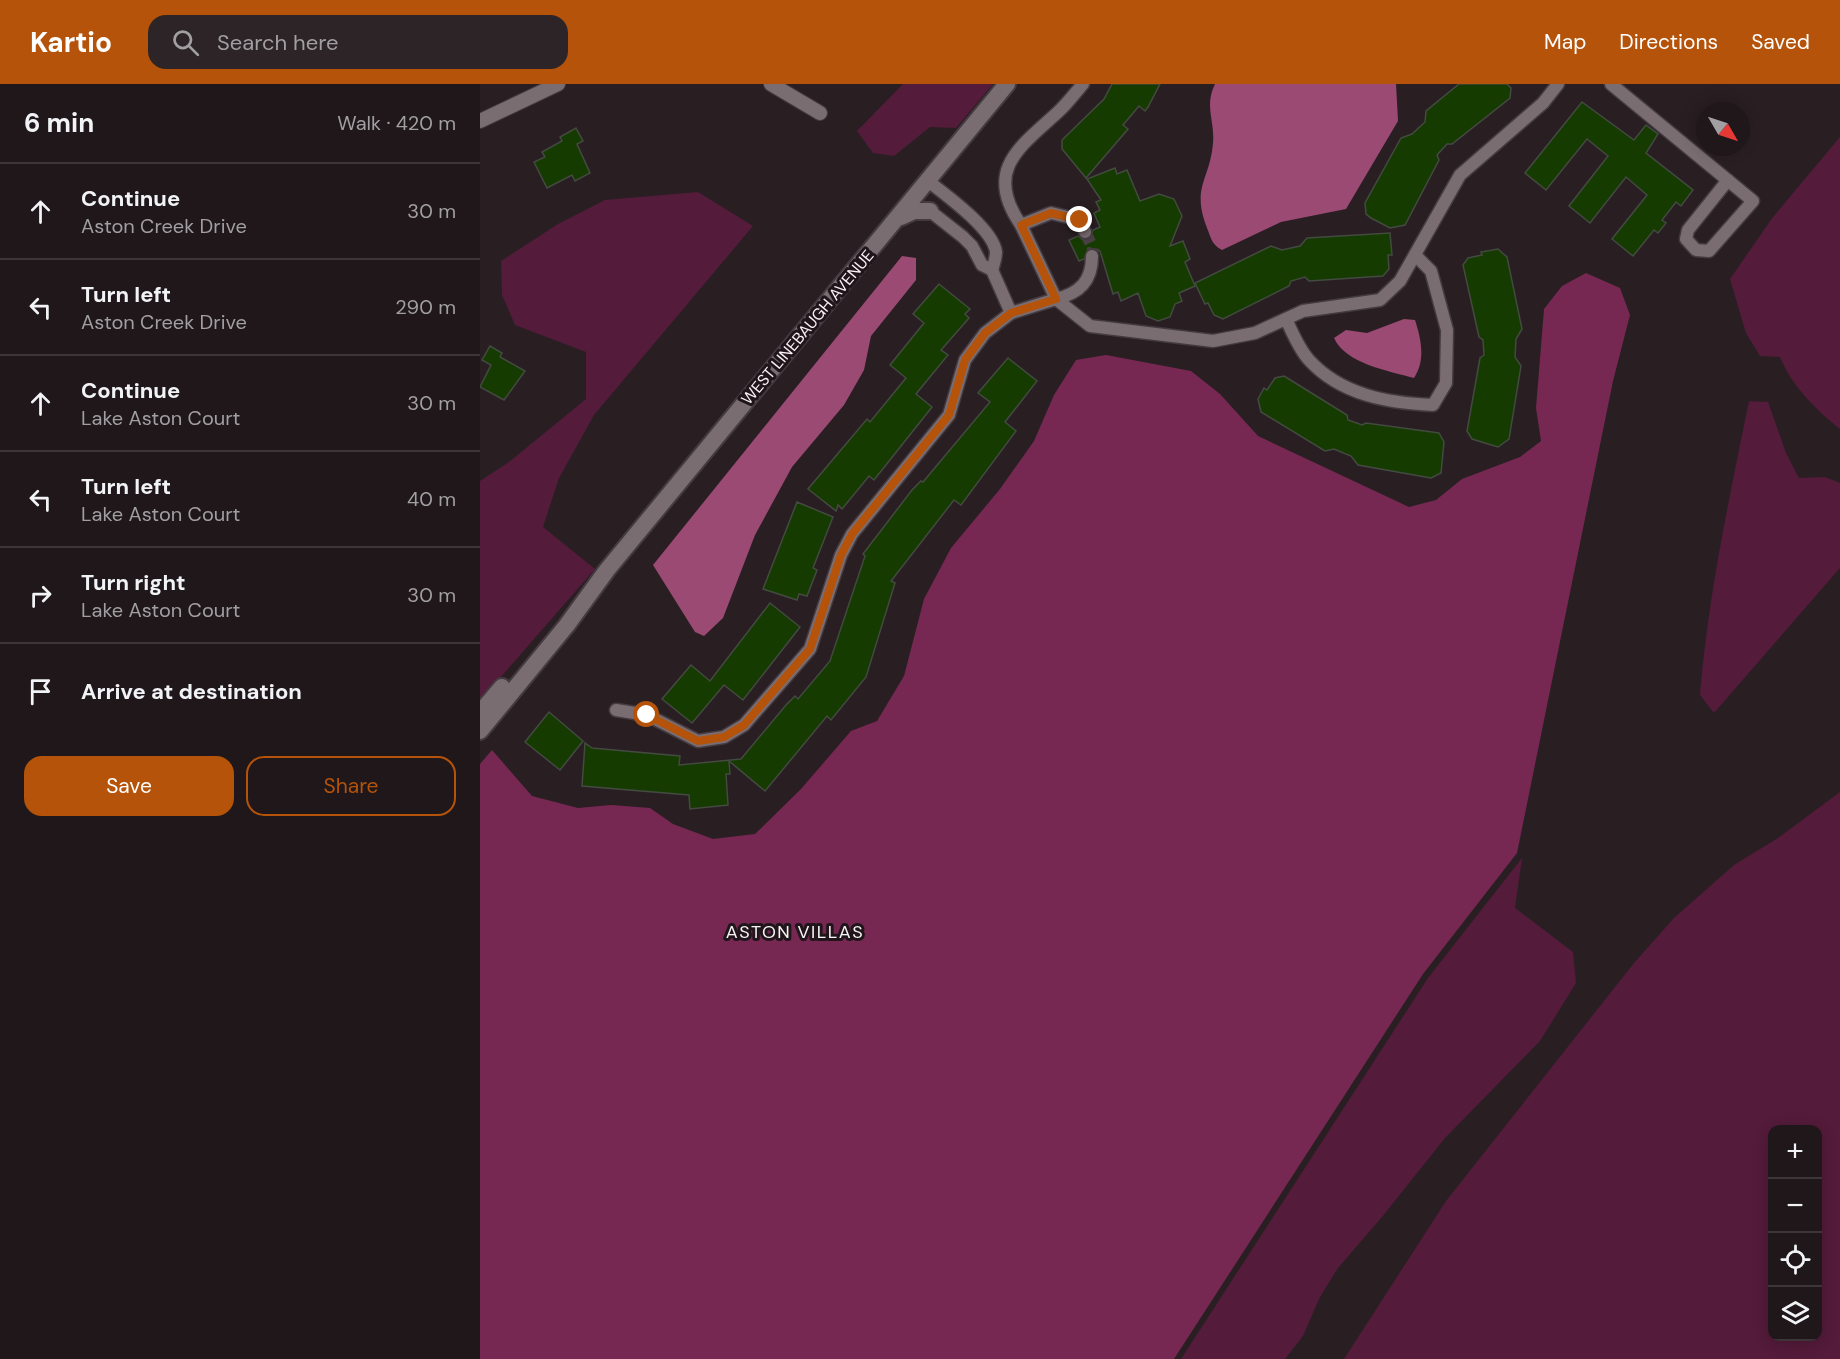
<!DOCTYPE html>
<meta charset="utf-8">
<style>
:root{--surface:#1f171a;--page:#2c2427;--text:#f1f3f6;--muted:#a19fa2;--line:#3c3639;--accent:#b45309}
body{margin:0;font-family:"DM Sans",sans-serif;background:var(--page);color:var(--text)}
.controls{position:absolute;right:18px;bottom:18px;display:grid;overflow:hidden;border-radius:12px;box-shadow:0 3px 15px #0003}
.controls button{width:54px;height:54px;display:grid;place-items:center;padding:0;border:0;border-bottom:2px solid var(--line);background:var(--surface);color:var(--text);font:30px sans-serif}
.compass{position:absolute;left:1216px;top:18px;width:54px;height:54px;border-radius:50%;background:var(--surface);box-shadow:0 3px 15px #0003;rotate:129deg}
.stop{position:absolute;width:18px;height:18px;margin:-14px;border:4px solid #b45309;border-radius:50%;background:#fff}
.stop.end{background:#b45309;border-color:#fff;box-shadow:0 2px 6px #0008}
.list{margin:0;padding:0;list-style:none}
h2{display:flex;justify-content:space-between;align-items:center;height:78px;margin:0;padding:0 24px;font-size:26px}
h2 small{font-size:20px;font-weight:400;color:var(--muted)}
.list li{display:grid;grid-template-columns:39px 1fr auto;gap:18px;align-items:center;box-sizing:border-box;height:96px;padding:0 24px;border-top:2px solid var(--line)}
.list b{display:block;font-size:22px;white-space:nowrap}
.list p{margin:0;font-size:20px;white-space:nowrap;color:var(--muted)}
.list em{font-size:20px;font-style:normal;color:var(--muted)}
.actions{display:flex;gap:12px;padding:18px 24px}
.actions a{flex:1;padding:14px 0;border:2px solid var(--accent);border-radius:18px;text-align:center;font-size:21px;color:var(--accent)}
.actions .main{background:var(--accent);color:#fff}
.icon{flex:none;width:33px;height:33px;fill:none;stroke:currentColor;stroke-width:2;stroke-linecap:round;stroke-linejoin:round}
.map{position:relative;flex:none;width:1360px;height:1275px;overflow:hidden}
header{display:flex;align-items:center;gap:36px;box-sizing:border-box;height:84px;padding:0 30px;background:var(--accent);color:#fff}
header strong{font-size:28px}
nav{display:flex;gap:33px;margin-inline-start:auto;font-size:21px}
.search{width:420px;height:54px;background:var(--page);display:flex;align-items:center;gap:15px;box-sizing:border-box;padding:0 21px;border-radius:18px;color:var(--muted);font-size:22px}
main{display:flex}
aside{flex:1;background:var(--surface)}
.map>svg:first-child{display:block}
.green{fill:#541b3a;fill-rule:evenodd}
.forest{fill:#762852}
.water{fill:#9b4a73}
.building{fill:#163b00;stroke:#434a40;stroke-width:1.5}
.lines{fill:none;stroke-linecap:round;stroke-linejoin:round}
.minor-tunnel{stroke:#483f42;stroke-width:12;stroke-dasharray:12 6;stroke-linecap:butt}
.minor-casing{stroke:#443b40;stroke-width:15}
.tertiary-casing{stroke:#443b40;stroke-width:16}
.secondary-casing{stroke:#443b40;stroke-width:20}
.minor{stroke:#7a6d72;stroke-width:12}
.tertiary{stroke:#7a6d72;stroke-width:14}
.secondary{stroke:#7a6d72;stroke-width:16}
.route{stroke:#b45309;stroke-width:8}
.labels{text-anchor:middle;stroke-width:6;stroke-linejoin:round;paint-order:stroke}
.street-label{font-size:16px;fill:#f9f2f5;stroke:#1f151a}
.neighbourhood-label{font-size:18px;letter-spacing:1.5px;fill:#f9f2f5;stroke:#1f151a}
</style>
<header>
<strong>Kartio</strong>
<div class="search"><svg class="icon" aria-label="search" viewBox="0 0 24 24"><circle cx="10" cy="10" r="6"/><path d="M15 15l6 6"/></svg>Search here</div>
<nav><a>Map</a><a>Directions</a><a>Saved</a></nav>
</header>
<main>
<aside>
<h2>6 min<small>Walk · 420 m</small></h2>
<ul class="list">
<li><svg class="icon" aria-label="ahead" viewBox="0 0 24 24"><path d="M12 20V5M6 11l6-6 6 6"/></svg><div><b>Continue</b><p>Aston Creek Drive</p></div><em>30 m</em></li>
<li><svg class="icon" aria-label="left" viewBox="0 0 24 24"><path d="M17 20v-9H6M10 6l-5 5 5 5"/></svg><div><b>Turn left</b><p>Aston Creek Drive</p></div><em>290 m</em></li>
<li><svg class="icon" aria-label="ahead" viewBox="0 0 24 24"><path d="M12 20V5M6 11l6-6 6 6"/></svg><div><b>Continue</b><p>Lake Aston Court</p></div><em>30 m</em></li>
<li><svg class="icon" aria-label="left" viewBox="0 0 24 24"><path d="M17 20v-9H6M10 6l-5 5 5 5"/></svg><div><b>Turn left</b><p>Lake Aston Court</p></div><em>40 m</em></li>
<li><svg class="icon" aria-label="right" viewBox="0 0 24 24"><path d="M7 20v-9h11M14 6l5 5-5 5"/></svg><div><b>Turn right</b><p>Lake Aston Court</p></div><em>30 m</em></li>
<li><svg class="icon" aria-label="arrive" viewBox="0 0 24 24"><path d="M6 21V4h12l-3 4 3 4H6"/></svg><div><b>Arrive at destination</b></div></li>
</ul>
<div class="actions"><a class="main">Save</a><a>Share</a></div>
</aside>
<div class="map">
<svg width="1360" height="1275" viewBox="0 0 1360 1275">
<rect width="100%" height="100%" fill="#291f23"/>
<g class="green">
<polygon points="423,0 513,0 476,44 450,43 414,72 393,69 377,47"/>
<path d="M1360 53V345C1336 326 1311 301 1300 273L1280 272 1266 249 1250 195 1293 133Z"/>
<polygon points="218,108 273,142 114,331 79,394 63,443 115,485 0,617 0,397 29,378 106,315 106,268 35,241 22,211 21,177 78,140 125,116"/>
<path d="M1269 317 1288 318 1306 369 1319 394 1345 393 1360 399V484L1234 629 1220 611C1228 512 1249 415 1269 317Z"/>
<path d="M1360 708V1275H864L966 1117 1154 879 1194 834 1254 781 1298 754ZM1292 1046H1338V1252H1292Z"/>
<polygon points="1042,774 1035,824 1093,868 1096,899 1060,957 965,1054 902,1133 858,1184 840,1213 823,1252 805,1275 701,1275 948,894"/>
</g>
<polygon class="forest" points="1106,189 1140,204 1150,231 1133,297 1037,769 943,890 694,1275 0,1275 0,680 12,666 52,712 98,724 131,721 170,724 193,740 233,755 275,750 321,705 371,647 397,637 424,592 444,515 471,464 520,405 554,357 574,311 596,276 626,271 711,287 740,310 778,352 929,423 956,416 982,395 1040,373 1061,357 1056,324 1064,225 1082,202"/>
<g class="water">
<path d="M735 0H916L918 37 866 125 801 138 742 166C732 161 731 154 727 144 711 103 730 96 733 59 735 36 724 23 735 0Z"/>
<polygon points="422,172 436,174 436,196 391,252 384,286 364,321 312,383 275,451 243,534 224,552 215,548 173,481"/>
<path d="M924 235 935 236C941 255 946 276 934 294 909 287 866 280 854 254L866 246 887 249Z"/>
</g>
<g class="building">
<polygon points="632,0 680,0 668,23 665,27 659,22 643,41 648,45 606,94 582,65 582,56 624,15"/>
<polygon points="979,0 1027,0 1031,4 1030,14 972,60 967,60 957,71 959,76 925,141 910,144 891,134 886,130 885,119 921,54 932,50 945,38 946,27"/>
<polygon points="1102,18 1154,56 1166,41 1178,50 1166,69 1213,106 1201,122 1196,118 1182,136 1186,139 1178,149 1174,146 1153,172 1132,155 1167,111 1146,93 1110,139 1089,122 1128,72 1107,55 1066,106 1045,89"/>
<polygon points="96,44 103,57 97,60 110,89 95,97 92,91 67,104 54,78 65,73 62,68 82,57 80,53"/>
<polygon points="635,84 637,90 647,86 660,117 679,110 694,115 702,132 690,162 703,157 710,175 705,178 715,202 699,209 702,217 695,220 690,233 678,237 666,232 658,209 641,217 638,208 633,210 620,167 609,164 604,175 599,177 589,156 598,152 603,156 609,155 613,146 620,143 614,129 620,126 616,118 621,116 607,95"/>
<polygon points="910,149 912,171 908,171 909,185 903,192 829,197 825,193 811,197 809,202 743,235 734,231 728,219 725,220 715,199 791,162 802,166 820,162 827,154"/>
<polygon points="1018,165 1027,173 1042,245 1036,255 1035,273 1041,282 1029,355 1018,363 992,355 987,347 1000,274 1004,271 1003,256 999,253 983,181 988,174 1002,171 1001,168"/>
<polygon points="459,200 490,225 485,230 489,234 461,266 468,271 436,310 452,323 394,396 389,392 362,425 358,421 356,427 328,405 387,335 390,338 426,294 410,281 444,239 433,230"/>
<polygon points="10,262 22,269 20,273 45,287 24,316 0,303 11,281 2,276"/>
<polygon points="528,274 557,297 525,338 536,347 481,421 474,416 411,497 415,499 386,593 351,636 347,632 285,707 249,677 250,690 246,690 248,721 210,725 209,711 102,702 105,659 112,664 200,672 199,681 261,675 306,621 315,612 318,615 350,577 385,472 383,470 432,406 441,397 443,398 510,318 498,309"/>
<polygon points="804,292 867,331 868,336 882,341 886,339 959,349 964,358 961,389 951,394 878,381 871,372 854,365 845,367 781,328 778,315 784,304 787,306 795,294"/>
<polygon points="317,418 353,433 333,484 337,486 327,512 319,510 317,516 283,505"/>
<polygon points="290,519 320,543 263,616 244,601 212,639 182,615 211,581 230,597"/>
<polygon points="69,628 103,657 80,686 45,658"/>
</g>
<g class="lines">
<polyline class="minor-tunnel" points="605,148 613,164 612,172"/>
<defs>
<g id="minor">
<path d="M603 0C595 9 587 20 578 28 540 63 503 86 541 141L571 129 600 136 605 148"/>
<polyline points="1131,0 1273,117 1229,167 1216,166 1206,155 1208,146 1248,96"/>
<path d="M448 97C466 111 513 145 516 168 516 174 514 180 512 186"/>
<polyline points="450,127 483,153 492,162 502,181 512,186 531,229"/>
<path d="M541 141 576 215C600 209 612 197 612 172"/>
<path d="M806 235C812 248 819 265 829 276 861 311 908 319 953 321L966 299 967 246 951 187 935 171"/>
<polyline points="136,626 167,631 218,657 244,653 264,641 330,565 361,471 372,450 469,331 485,276 505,249 531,229 576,215 610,242 733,257 775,249 823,227 900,216 920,197 980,91 1063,19 1078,0"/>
</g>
<g id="tertiary">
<polyline points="291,0 340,29"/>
<polyline points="0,37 78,0"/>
</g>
<g id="secondary">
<polyline points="421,133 434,127 450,127"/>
<polyline points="0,629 22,603"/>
<polyline points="0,647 87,541 127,486 527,0"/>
</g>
</defs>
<use href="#minor" class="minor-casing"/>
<use href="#tertiary" class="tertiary-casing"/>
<use href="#secondary" class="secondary-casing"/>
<use href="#minor" class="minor"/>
<use href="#tertiary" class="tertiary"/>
<use href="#secondary" class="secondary"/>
</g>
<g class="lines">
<polyline class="route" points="167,631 218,657 244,653 264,641 330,565 361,471 372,450 469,331 485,276 505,249 531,229 576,215 541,141 571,129 600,136"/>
</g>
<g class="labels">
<g class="street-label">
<text transform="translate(327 243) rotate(-50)" y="6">WEST LINEBAUGH AVENUE</text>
</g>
<g class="neighbourhood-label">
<text x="315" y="854">ASTON VILLAS</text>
</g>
</g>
</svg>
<div class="controls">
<button>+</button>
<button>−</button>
<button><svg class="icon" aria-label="locate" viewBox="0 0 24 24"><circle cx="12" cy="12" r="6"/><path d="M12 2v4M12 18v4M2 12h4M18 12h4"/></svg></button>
<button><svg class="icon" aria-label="layers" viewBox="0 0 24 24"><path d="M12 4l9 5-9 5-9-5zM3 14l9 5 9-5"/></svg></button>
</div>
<svg class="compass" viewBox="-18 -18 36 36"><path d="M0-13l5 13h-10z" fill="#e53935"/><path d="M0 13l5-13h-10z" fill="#a19fa2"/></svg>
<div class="stop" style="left:167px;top:631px"></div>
<div class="stop end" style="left:600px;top:136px"></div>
</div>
</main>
